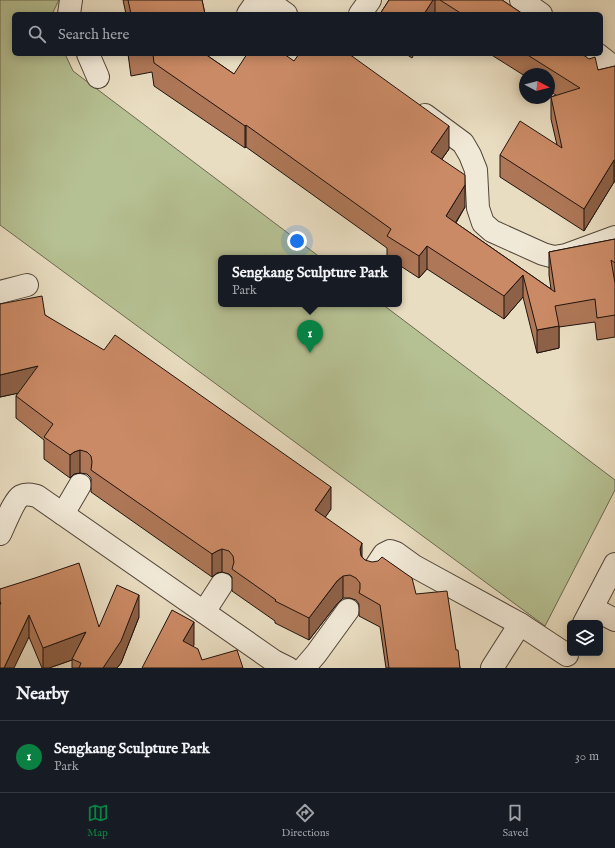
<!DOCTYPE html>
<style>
:root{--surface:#171b24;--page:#242831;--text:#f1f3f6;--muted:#9ea1a6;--line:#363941;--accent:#0b8043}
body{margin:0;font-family:"IM FELL English",serif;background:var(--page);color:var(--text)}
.controls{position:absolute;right:12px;bottom:12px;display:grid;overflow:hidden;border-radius:6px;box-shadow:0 2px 10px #0003}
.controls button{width:36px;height:36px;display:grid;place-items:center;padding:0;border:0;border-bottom:1px solid var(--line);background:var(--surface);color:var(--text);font:20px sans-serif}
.compass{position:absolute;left:519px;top:68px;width:36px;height:36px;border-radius:50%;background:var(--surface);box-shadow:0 2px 10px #0003;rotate:97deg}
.you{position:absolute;left:297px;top:241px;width:14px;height:14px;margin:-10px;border:3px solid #fff;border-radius:50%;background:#1a73e8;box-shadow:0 0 0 6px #1a73e833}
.badge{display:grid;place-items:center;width:26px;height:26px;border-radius:50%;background:var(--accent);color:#fff;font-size:13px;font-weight:700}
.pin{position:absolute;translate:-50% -33px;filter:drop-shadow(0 1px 2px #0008)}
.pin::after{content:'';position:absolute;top:21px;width:14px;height:12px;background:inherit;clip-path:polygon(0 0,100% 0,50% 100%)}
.popup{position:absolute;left:218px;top:255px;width:184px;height:52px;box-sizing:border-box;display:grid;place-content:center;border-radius:6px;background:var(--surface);filter:drop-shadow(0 1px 3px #0005);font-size:13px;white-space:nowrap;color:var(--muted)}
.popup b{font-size:15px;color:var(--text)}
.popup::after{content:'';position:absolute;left:50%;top:100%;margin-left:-8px;border:8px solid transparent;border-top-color:var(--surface)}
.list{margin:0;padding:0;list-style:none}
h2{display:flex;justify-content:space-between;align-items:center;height:52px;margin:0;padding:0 16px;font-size:17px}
h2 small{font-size:13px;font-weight:400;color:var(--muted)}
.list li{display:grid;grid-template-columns:26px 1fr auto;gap:12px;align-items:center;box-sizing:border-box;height:72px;padding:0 16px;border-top:1px solid var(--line)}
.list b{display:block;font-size:15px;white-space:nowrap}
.list p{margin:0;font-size:13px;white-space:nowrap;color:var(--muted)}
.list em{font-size:13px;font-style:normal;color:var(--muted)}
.icon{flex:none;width:22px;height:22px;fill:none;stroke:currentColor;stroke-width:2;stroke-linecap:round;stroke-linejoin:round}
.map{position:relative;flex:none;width:615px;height:668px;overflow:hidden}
.search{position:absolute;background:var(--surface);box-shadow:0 2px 10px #0003;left:12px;right:12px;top:12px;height:44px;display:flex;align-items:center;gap:10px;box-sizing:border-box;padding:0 14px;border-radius:6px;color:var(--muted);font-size:15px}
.sheet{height:124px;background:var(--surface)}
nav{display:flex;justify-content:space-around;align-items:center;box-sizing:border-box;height:56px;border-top:1px solid var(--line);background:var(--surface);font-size:11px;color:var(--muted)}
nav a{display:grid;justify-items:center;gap:2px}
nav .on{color:var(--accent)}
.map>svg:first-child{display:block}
.green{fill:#b6c193;stroke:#6b6a50}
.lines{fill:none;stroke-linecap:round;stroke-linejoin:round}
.minor-casing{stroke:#52463a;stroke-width:24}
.minor{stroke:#f1e9d7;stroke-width:22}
.wall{fill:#ae7757;stroke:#20130d}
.shaded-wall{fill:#8d6147;stroke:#20130d}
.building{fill:#ca8a65;stroke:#20130d}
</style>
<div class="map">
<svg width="615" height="668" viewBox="0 0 615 668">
<rect width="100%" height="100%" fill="#e9ddc1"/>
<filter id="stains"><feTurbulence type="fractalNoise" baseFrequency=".005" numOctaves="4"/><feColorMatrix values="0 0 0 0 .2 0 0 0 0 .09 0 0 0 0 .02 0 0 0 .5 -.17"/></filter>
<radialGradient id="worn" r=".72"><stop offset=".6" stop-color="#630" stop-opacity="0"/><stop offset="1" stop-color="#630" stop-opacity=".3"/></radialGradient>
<polygon class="green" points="0,0 59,0 52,14 14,14 14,54 65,54 73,71 321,258 221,258 221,304 382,304 615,480 615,490 545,626 0,225"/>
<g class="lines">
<defs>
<g id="minor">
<polyline points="521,0 541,14"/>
<polyline points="69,14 71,0"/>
<polyline points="248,14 255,4 262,1 272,4 286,14"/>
<polyline points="360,14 370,0"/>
<polyline points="88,54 98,77"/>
<polyline points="597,54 615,68"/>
<polyline points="425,115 463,143 470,155 476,170 478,208 483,223 492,231 543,254 554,257 566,255 615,237"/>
<polyline points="0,292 27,285"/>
<polyline points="63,514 80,485"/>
<path d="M0 534C4 526 14 500 21 496 27 493 32 495 37 496L274 661 288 668"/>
<polyline points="372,572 384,554 390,551 396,553 414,566 520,624 567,655"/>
<polyline points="592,608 615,620"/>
<polyline points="204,612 222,584"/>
<polyline points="584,623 615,564"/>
<polyline points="304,668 316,654 348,610"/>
<polyline points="492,668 520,624"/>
</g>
</defs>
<use href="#minor" class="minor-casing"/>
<use href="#minor" class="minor"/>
</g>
<g class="wall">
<polygon points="123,0 202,0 205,14 126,14"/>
<polygon points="389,0 502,0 523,14 380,14"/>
<polygon points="128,54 205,54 234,74 294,61 449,149 442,159 465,207 456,223 551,289 549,275 549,252 615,239 615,337 597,340 595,322 559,327 559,348 537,353 523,297 504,319 427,269 419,278 399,265 399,258 387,258 387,248 246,147 245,148 154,86 152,72 131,76"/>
<polygon points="406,54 414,54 412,58"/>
<polygon points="490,54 582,54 598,70 615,66 615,182 614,182 584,231 500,177 500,155 557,145 551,119 551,97 556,95 549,91 549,74 525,74 525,76"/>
<polygon points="0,304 45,315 331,509 325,517 365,560 416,594 456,650 460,668 386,668 380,627 359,616 359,604 356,600 350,598 343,598 337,604 309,640 275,623 275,621 232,591 232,577 229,574 222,572 217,573 212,577 91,492 91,478 87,474 80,473 74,474 70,478 44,459 44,440 16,418 16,396 18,393 0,397"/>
<polygon points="0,589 99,627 139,617 121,663 117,668 72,668 72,660 49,668 42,668 29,637 0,668"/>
</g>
<g class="shaded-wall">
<polygon points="433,0 435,0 435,14 424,14"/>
<polygon points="246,125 246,147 245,148 245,126"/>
<polygon points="449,126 449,149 431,174 431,152"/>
<polygon points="614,160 614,182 584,231 584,209"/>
<polygon points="465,185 465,207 446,238 446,216"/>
<polygon points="427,246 427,269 419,278 419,256"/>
<polygon points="523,275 523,297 504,319 504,296"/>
<polygon points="559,326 559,348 537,353 537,330"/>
<polygon points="38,366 38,389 0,397 0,375"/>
<polygon points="80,450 80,473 74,474 70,478 70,455 74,452"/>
<polygon points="331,487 331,509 315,532 315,510"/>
<polygon points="362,543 362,565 360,549"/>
<polygon points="222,549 222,572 217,573 212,577 212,554 217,551"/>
<polygon points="343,576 343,598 337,604 309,640 309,618 337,581"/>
<polygon points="139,595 139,617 121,663 117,668 103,668"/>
<polygon points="29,615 29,637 14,668 4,668"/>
<polygon points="194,622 194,645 183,663 183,641"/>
<polygon points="86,632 72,660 49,668 43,668 43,648"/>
</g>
<g class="building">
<polygon points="128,0 202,0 205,14 131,14"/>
<polygon points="389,0 433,0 424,14 380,14"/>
<polygon points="440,0 502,0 523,14 462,14"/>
<polygon points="153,54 205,54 234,74 247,54 284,54 294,61 299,54 349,54 449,126 431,152 465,175 465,185 446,216 555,292 549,252 615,239 615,263 611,260 615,283 615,315 597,318 595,299 555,306 559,326 537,330 523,275 504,296 427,246 419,256 387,236 391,229 246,125 245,126 154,63"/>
<polygon points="526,54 582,54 589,59 595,57 598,70 615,66 615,160 614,160 584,209 500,155 520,121 562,148 551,97 580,88"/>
<polygon points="42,296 45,315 104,350 115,335 331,487 315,510 362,543 360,549 361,556 365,560 372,562 378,561 382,557 412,578 416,594 447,591 456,650 458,650 460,668 389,668 380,605 359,593 360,589 360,583 356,578 350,575 343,576 337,581 309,618 275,601 276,600 232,569 234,562 233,556 229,551 222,549 217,551 212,554 91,470 92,462 91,456 87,452 80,450 74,452 70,455 44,437 53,424 16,396 38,366 0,375 0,304"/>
<polygon points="79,563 99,627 117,585 139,595 121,641 103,668 79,668 81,663 72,659 86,632 43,648 29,615 4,668 0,668 0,604 1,604 0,601 0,589 35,578"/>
<polygon points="172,610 194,622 183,641 198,649 202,660 237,650 243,668 142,668"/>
</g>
<rect width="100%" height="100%" filter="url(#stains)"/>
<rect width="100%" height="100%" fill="url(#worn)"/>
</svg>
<div class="controls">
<button><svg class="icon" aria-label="layers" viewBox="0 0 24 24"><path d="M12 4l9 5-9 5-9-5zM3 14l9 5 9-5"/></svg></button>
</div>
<svg class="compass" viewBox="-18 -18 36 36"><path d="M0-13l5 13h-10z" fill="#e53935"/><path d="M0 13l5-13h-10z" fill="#9ea1a6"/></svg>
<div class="you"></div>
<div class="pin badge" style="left:310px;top:353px">1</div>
<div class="popup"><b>Sengkang Sculpture Park</b>Park</div>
<div class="search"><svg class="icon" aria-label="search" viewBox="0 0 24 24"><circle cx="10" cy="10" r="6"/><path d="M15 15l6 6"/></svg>Search here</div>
</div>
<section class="sheet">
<h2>Nearby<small></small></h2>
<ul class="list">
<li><span class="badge">1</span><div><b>Sengkang Sculpture Park</b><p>Park</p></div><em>30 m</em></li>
</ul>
</section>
<nav>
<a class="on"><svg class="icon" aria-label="map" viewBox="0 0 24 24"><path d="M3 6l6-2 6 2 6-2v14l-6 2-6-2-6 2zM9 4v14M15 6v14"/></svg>Map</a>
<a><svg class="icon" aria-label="directions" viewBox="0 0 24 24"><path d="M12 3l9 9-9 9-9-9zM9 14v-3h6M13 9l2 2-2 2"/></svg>Directions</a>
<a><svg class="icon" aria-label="saved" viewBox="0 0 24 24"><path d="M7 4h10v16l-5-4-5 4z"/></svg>Saved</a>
</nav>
